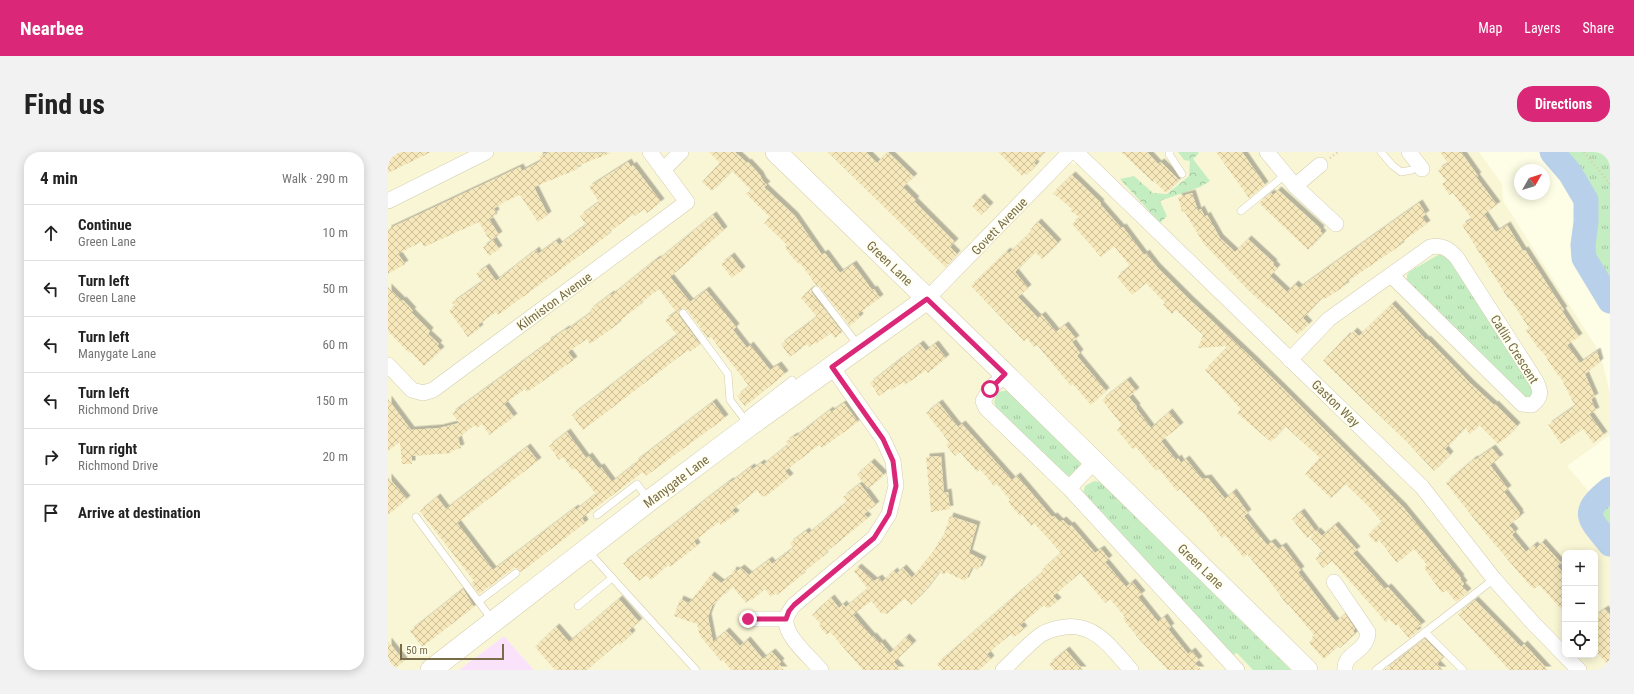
<!DOCTYPE html>
<meta charset="utf-8">
<style>
:root{--surface:#fff;--page:#f2f2f2;--text:#222;--muted:#767676;--line:#e0e0e0;--accent:#db2777}
body{margin:0;font-family:"Roboto Condensed",sans-serif;background:var(--page);color:var(--text)}
.controls{position:absolute;right:12px;bottom:12px;display:grid;overflow:hidden;border-radius:8px;box-shadow:0 2px 10px #0003}
.controls button{width:36px;height:36px;display:grid;place-items:center;padding:0;border:0;border-bottom:1px solid var(--line);background:var(--surface);color:var(--text);font:20px sans-serif}
.compass{position:absolute;left:1126px;top:12px;width:36px;height:36px;border-radius:50%;background:var(--surface);box-shadow:0 2px 10px #0003;rotate:51deg}
.scale{position:absolute;left:12px;bottom:10px;width:104px;box-sizing:border-box;padding-left:4px;border:2px solid #7a6c48;border-top:0;font-size:11px;line-height:14px;white-space:nowrap;color:#7a6c48;-webkit-text-stroke:3px #ffe;paint-order:stroke}
.stop{position:absolute;width:12px;height:12px;margin:-9px;border:3px solid #db2777;border-radius:50%;background:#fff}
.stop.end{background:#db2777;border-color:#fff;box-shadow:0 1px 4px #0008}
.list{margin:0;padding:0;list-style:none}
h2{display:flex;justify-content:space-between;align-items:center;height:52px;margin:0;padding:0 16px;font-size:17px}
h2 small{font-size:13px;font-weight:400;color:var(--muted)}
.list li{display:grid;grid-template-columns:26px 1fr auto;gap:12px;align-items:center;box-sizing:border-box;height:56px;padding:0 16px;border-top:1px solid var(--line)}
.list b{display:block;font-size:15px;white-space:nowrap}
.list p{margin:0;font-size:13px;white-space:nowrap;color:var(--muted)}
.list em{font-size:13px;font-style:normal;color:var(--muted)}
.icon{flex:none;width:22px;height:22px;fill:none;stroke:currentColor;stroke-width:2;stroke-linecap:round;stroke-linejoin:round}
.map{position:relative;flex:none;width:1222px;height:518px;overflow:hidden;border-radius:16px}
header{display:flex;align-items:center;gap:24px;box-sizing:border-box;height:56px;padding:0 20px;background:var(--accent);color:#fff}
header strong{font-size:19px}
nav{display:flex;gap:22px;margin-inline-start:auto;font-size:14px}
.intro{display:flex;align-items:center;justify-content:space-between;box-sizing:border-box;height:96px;padding:0 24px}
h1{margin:0;font-size:28px}
.button{padding:10px 18px;border-radius:16px;background:var(--accent);color:#fff;font-size:14px;font-weight:700}
main{display:flex;gap:24px;padding:0 24px}
aside{flex:1;background:var(--surface);border-radius:16px;box-shadow:0 2px 10px #0003}
.map>svg:first-child{display:block}
.residential{fill:#f9f6d6;fill-rule:evenodd}
.education{fill:#fbe2fb}
.grass{fill:url(#grass-tufts)}
.forest{fill:url(#forest-crowns)}
.lines{fill:none;stroke-linecap:round;stroke-linejoin:round}
.river{stroke:#b8d0ea;stroke-width:25}
.building{fill:url(#building-cross-hatch);filter:url(#shadow)}
.lane-casing{stroke:#d4cdad;stroke-width:8}
.street-casing{stroke:#d4cdad;stroke-width:16}
.secondary-casing{stroke:#d7ceaa;stroke-width:22}
.path{stroke:#dccc9d;stroke-width:2.5;stroke-dasharray:1 3;stroke-linecap:butt}
.lane{stroke:#fff;stroke-width:7}
.street{stroke:#fff;stroke-width:15}
.secondary{stroke:#fff;stroke-width:21}
.route{stroke:#db2777;stroke-width:5}
.labels{text-anchor:middle;stroke-width:3;stroke-linejoin:round;paint-order:stroke}
.street-label{font-size:13px;fill:#7a6c48;stroke:#ffe}
</style>
<header>
<strong>Nearbee</strong>
<nav><a>Map</a><a>Layers</a><a>Share</a></nav>
</header>
<div class="intro"><h1>Find us</h1><a class="button">Directions</a></div>
<main>
<aside>
<h2>4 min<small>Walk · 290 m</small></h2>
<ul class="list">
<li><svg class="icon" aria-label="ahead" viewBox="0 0 24 24"><path d="M12 20V5M6 11l6-6 6 6"/></svg><div><b>Continue</b><p>Green Lane</p></div><em>10 m</em></li>
<li><svg class="icon" aria-label="left" viewBox="0 0 24 24"><path d="M17 20v-9H6M10 6l-5 5 5 5"/></svg><div><b>Turn left</b><p>Green Lane</p></div><em>50 m</em></li>
<li><svg class="icon" aria-label="left" viewBox="0 0 24 24"><path d="M17 20v-9H6M10 6l-5 5 5 5"/></svg><div><b>Turn left</b><p>Manygate Lane</p></div><em>60 m</em></li>
<li><svg class="icon" aria-label="left" viewBox="0 0 24 24"><path d="M17 20v-9H6M10 6l-5 5 5 5"/></svg><div><b>Turn left</b><p>Richmond Drive</p></div><em>150 m</em></li>
<li><svg class="icon" aria-label="right" viewBox="0 0 24 24"><path d="M7 20v-9h11M14 6l5 5-5 5"/></svg><div><b>Turn right</b><p>Richmond Drive</p></div><em>20 m</em></li>
<li><svg class="icon" aria-label="arrive" viewBox="0 0 24 24"><path d="M6 21V4h12l-3 4 3 4H6"/></svg><div><b>Arrive at destination</b></div></li>
</ul>
</aside>
<div class="map">
<svg width="1222" height="518" viewBox="0 0 1222 518">
<defs>
<pattern id="grass-tufts" width="24" height="20" patternUnits="userSpaceOnUse"><rect width="24" height="20" fill="#c4eec2"/><path d="M3 7l-1-3M5 7V3M7 7l1-3M15 17l-1-3M17 17v-4M19 17l1-3" fill="none" stroke="#a4c5a0"/></pattern>
<pattern id="forest-crowns" width="20" height="18" patternUnits="userSpaceOnUse"><rect width="20" height="18" fill="#c4eec2"/><path d="M2 6a3 3 0 1 1 6 0M12 15a3 3 0 1 1 6 0" fill="none" stroke="#a4c5a0"/></pattern>
<pattern id="building-cross-hatch" width="8" height="8" patternUnits="userSpaceOnUse"><rect width="8" height="8" fill="#f6e8bb"/><path d="M0 0l8 8M0 8l8-8" fill="none" stroke="#ccc09a"/></pattern>
<filter id="shadow"><feDropShadow dx="3.5" dy="-3.5" stdDeviation="0" flood-color="#0004"/></filter>
</defs>
<rect width="100%" height="100%" fill="#fefee6"/>
<path class="residential" d="M0 0H672L686 13 698 0H1091L1114 32 1115 49 1212 201 1222 241V283L1179 314 1208 348 1202 357 1206 372 1222 392V518H146L116 484 71 518H0ZM1177 401H1207V503H1177Z"/>
<polygon class="education" points="116,484 146,518 71,518"/>
<g class="grass">
<polygon points="1171,0 1222,0 1222,149 1196,106 1195,93 1203,80 1204,47"/>
<polygon points="1055,101 1060,103 1146,235 1144,245 1138,246 1019,128 1019,123 1021,120 1048,104"/>
<polygon points="621,238 694,307 695,314 689,323 681,324 670,319 610,260 606,250 610,240"/>
<polygon points="706,329 713,330 903,518 865,518 849,501 845,503 695,341 697,334"/>
<path d="M1222 343V392C1214 382 1200 371 1202 357Z"/>
</g>
<polygon class="forest" points="790,0 810,0 811,1 805,7 822,29 812,35 772,49 779,64 772,71 732,27 746,24 765,41 779,42 801,24 802,9 796,8"/>
<g class="lines">
<g class="river">
<polyline points="1164,0 1182,21 1198,48 1198,70 1195,93 1196,106 1222,149"/>
<path d="M1222 337C1192 361 1200 365 1222 392"/>
</g>
</g>
<g class="building">
<polygon points="4,0 43,0 0,21 0,2"/>
<polygon points="161,0 223,1 189,14 190,17 146,35 160,63 150,70 132,43 113,51 113,53 106,56 108,61 105,63 106,65 101,67 111,83 102,89 91,70 36,95 33,90 10,102 17,112 0,122 0,77 132,15 134,19 153,9 151,4"/>
<polygon points="321,0 347,0 359,11 360,10 372,23 375,29 379,33 376,35 407,64 434,103 437,101 452,121 465,112 484,138 486,137 492,146 470,162 472,165 462,174 432,135 428,133 412,111 411,112 403,104 397,95 399,93 376,71 382,65 358,42 363,38 344,19 324,39 314,30 332,11"/>
<polygon points="440,0 478,0 489,11 500,0 526,25 515,35 528,48 526,49 567,90 562,95 569,102 557,115"/>
<polygon points="610,0 657,0 646,11 648,13 639,23 637,21 634,24"/>
<polygon points="733,0 759,0 770,12 773,10 791,28 778,41 766,29 765,30"/>
<polygon points="828,0 854,0 877,33 861,46"/>
<polygon points="1052,0 1073,0 1090,24 1088,25 1109,53 1096,62 1108,80 1119,73 1135,99 1137,98 1170,149 1176,158 1174,159 1191,185 1179,193 1192,211 1209,199 1212,210 1197,222 1207,245 1203,247 1208,259 1201,262 1216,283 1205,291 1195,277 1173,292 1160,273 1187,254 1172,224 1171,225 1154,199 1153,199 1149,195 1138,178 1141,176 1122,147 1121,148 1074,73 1084,67 1065,41 1061,43 1054,32 1058,29 1050,18 1060,11"/>
<polygon points="240,10 243,15 245,13 273,50 259,61 256,57 247,64 246,62 236,69 219,82 220,83 110,163 108,160 90,173 92,176 80,185 61,159 67,154 64,151 94,130 88,122 98,115 108,129 148,98 150,102 168,89 171,93 198,73 192,64 211,50 201,35"/>
<polygon points="684,23 713,51 712,52 733,76 735,75 756,103 758,101 769,115 803,149 866,208 1015,355 1073,426 1072,427 1076,432 1074,434 1080,440 1068,450 1058,438 1054,441 1036,416 1039,413 1026,397 1009,411 991,388 988,391 980,383 994,370 980,354 957,332 943,346 917,322 932,306 897,274 883,290 849,261 853,257 817,218 840,194 810,196 815,183 788,158 784,162 775,153 777,151 758,131 744,143 729,125 742,114 726,94 713,105 684,72 692,66 683,59 684,57 665,41"/>
<polygon points="890,38 933,77 932,79 935,82 920,98 871,51 883,41 885,43"/>
<polygon points="804,41 810,59 813,57 817,65 819,63 832,86 847,100 860,87 886,111 885,112 889,116 882,124 899,140 907,132 911,136 1031,51 1038,62 1034,65 1039,72 1012,91 1013,93 957,131 958,133 937,147 935,145 916,165 915,166 921,172 910,182 882,156 881,157 859,137 816,92 796,59 794,60 790,45"/>
<polygon points="593,45 602,54 593,63 584,54"/>
<polygon points="325,63 336,78 282,125 302,150 318,138 348,175 345,178 359,196 362,193 382,218 390,213 397,222 357,254 349,244 361,234 323,185 320,186 299,158 295,156 291,159 291,164 312,192 302,200 300,198 195,278 184,263 289,183 277,168 288,160 271,137 251,152 252,153 229,171 230,172 202,192 199,187 180,200 186,208 139,240 137,237 116,252 126,265 101,283 94,272 89,276 87,273 70,286 73,296 63,299 64,301 24,304 24,312 14,312 12,290 0,299 0,247 23,278 51,276 71,271 64,261 160,191 159,190 168,184 178,177 179,178 204,160 202,158 223,142 224,143 269,107 270,108"/>
<polygon points="650,70 670,91 654,107 647,100 627,120 640,136 630,145 650,166 654,163 668,180 677,173 688,187 684,190 692,201 689,204 718,239 703,253 685,232 683,234 649,193 646,195 639,186 636,189 583,134 619,99 621,101 644,79 642,78"/>
<polygon points="105,88 111,97 101,104 95,95"/>
<polygon points="343,104 354,118 344,126 333,112"/>
<polygon points="0,135 14,149 15,148 25,159 23,160 42,179 40,182 51,192 49,194 53,198 36,214 22,199 21,201 0,179"/>
<polygon points="423,137 424,141 454,180 447,186 443,181 428,192 427,190 421,195 419,192 402,205 393,192 429,165 413,146"/>
<polygon points="1004,152 1038,188 1039,187 1083,232 1106,253 1107,252 1129,274 1120,284 1110,292 1091,273 1082,282 1077,276 1057,297 1062,303 1046,319 1018,289 935,209 959,184 960,185 966,179 971,184"/>
<polygon points="532,192 538,199 547,192 558,206 540,221 538,218 517,233 515,230 504,238 502,236 491,244 482,231"/>
<polygon points="739,228 748,239 741,245 749,255 748,256 763,276 781,260 792,274 773,289 788,308 790,306 793,311 798,307 814,327 820,326 837,347 845,340 860,361 856,364 879,393 884,390 890,397 895,394 913,418 910,420 948,470 957,462 967,477 965,479 967,482 952,496 950,494 936,507 921,491 925,486 924,485 926,483 900,452 899,453 875,420 874,420 859,402 856,406 837,383 834,386 814,359 813,360 792,337 789,339 771,317 768,319 748,295 745,297 729,278 734,273 714,248"/>
<polygon points="325,250 337,266 258,324 255,320 194,366 197,371 133,420 127,415 91,442 83,431 86,429 32,359 49,345 58,357 139,295 150,309 69,371 105,418 187,356 188,358 208,342 187,316 184,318 175,305 171,308 161,294 179,280 198,306 201,304 210,316 213,315 224,330 248,311 247,310"/>
<polygon points="456,251 470,270 434,296 431,293 397,319 402,325 377,345 376,343 374,345 369,338 344,358 348,362 333,373 331,370 306,389 309,394 282,415 281,412 263,428 258,423 251,429 235,411 342,329 343,330 363,315 365,317 373,311 375,313 400,293 398,290 406,284 407,285 442,258 443,260"/>
<polygon points="551,251 570,275 574,272 624,328 629,324 664,365 666,364 672,370 675,368 681,374 683,373 707,401 713,397 721,407 717,410 738,435 744,430 754,442 750,445 770,470 776,465 783,475 780,477 800,502 804,499 811,508 807,511 813,518 780,518 750,486 735,467 737,465 722,447 717,451 692,421 665,444 670,449 660,457 656,453 632,473 636,477 626,485 623,482 599,502 603,507 591,518 554,518 549,512 649,425 655,419 654,418 673,401 646,371 643,374 634,362 632,364 620,350 622,348 609,332 606,334 592,317 589,320 572,300 567,304 558,293 561,290 538,261"/>
<polygon points="1104,296 1112,306 1102,313 1120,337 1116,340 1132,361 1131,362 1133,364 1121,373 1127,380 1124,383 1138,400 1146,393 1149,396 1154,390 1173,411 1169,414 1177,423 1177,461 1151,433 1146,437 1138,429 1098,382 1058,331 1086,307 1087,308"/>
<polygon points="553,304 556,341 560,340 562,357 543,360 538,305"/>
<polygon points="483,310 496,323 480,337 469,323"/>
<polygon points="0,325 19,347 0,363"/>
<polygon points="472,332 488,353 476,362 480,366 436,402 437,403 413,422 414,423 389,443 388,441 383,445 377,437 364,448 363,446 358,451 344,434 334,445 333,444 324,454 320,465 325,490 338,479 352,494 359,488 375,507 384,500 393,510 391,512 396,518 343,518 335,508 333,509 312,484 309,472 286,464 292,447 301,451 323,423 333,431 343,424 345,418 349,419 353,416 361,423 381,408 384,412 405,396 402,391 418,379 420,382 459,350 455,345"/>
<polygon points="913,360 928,380 919,386 904,367"/>
<polygon points="562,364 589,373 581,401 595,408 590,418 584,415 577,429 558,420 556,423 552,419 537,439 523,453 517,446 499,462 493,461 483,449 465,463 484,485 485,484 492,492 493,490 502,501 518,485 525,492 506,510 513,518 475,518 442,480 439,483 431,474 433,472 424,463 443,446 451,456 455,452 458,455 475,441 479,436 466,419 470,415 486,429 491,426 494,430 506,419 508,422 515,416 524,426 547,397 552,387 554,388"/>
<polygon points="947,373 969,398 965,401 997,437 1000,435 1034,473 1028,477 1030,479 1021,486 1009,472 1008,474 1001,467 998,470 944,409 935,416 927,406 935,400 922,386 929,379 934,384"/>
<polygon points="75,437 86,455 34,495 22,479"/>
<polygon points="231,447 251,470 241,478 244,482 232,493 230,491 199,518 167,518 147,495 168,475 181,490"/>
<polygon points="1087,448 1133,495 1136,492 1160,518 1121,518 1070,462"/>
<polygon points="1217,457 1222,463 1222,515 1207,499 1207,464"/>
<polygon points="1037,487 1055,505 1049,512 1055,518 996,518"/>
<polygon points="0,489 16,509 5,518 0,518"/>
<polygon points="678,498 695,518 666,518 661,512"/>
</g>
<g class="lines">
<defs>
<g id="lane">
<polyline points="782,0 781,2 794,22"/>
<polyline points="993,0 1004,13 1013,20 1024,18"/>
<polyline points="853,59 897,23"/>
<polyline points="428,138 470,193"/>
<polyline points="295,161 340,222 342,248 360,272"/>
<polyline points="360,262 404,228"/>
<polyline points="209,363 249,332 260,347"/>
<polyline points="28,365 105,469"/>
<polyline points="199,398 308,518"/>
<polyline points="91,449 128,421"/>
<polyline points="190,454 224,426"/>
<polyline points="1037,480 1075,518"/>
<polyline points="988,518 1106,427"/>
</g>
<g id="street">
<polyline points="688,0 1034,335 1106,427 1145,471 1191,518"/>
<polyline points="879,0 907,34 948,72"/>
<polyline points="1021,0 1034,17"/>
<polyline points="275,18 293,0"/>
<polyline points="907,34 932,13"/>
<polyline points="0,49 98,0"/>
<polyline points="539,147 682,0"/>
<path d="M902 208 941 167 1042 95C1054 92 1061 97 1069 106L1148 229C1153 239 1154 245 1144 253L1134 252 1003 123"/>
<polyline points="0,213 24,238 35,241 45,238 299,50 262,0"/>
<polyline points="617,222 602,237 595,249 598,256 681,336 849,518"/>
<polyline points="681,336 706,310"/>
<path d="M946 430 980 480C980 500 955 501 957 518"/>
<polyline points="360,467 398,467"/>
<path d="M433 518C423 506 396 484 398 467 399 462 403 457 406 453L486 386 501 362 508 334 505 309 495 287 444 215"/>
<path d="M615 518C626 508 643 489 654 482 661 478 669 476 677 475 708 471 725 498 743 518"/>
</g>
<g id="secondary">
<polyline points="388,0 617,222 919,518"/>
<polyline points="43,518 261,349 361,274 539,147"/>
</g>
</defs>
<use href="#lane" class="lane-casing"/>
<use href="#street" class="street-casing"/>
<use href="#secondary" class="secondary-casing"/>
<g class="path">
<polyline points="1196,0 1222,32"/>
<polyline points="942,6 950,0"/>
</g>
<use href="#lane" class="lane"/>
<use href="#street" class="street"/>
<use href="#secondary" class="secondary"/>
</g>
<g class="lines">
<polyline class="route" points="360,467 398,467 401,459 406,453 486,386 501,362 508,334 505,309 495,287 444,215 539,147 617,222 602,237"/>
</g>
<g class="labels">
<g class="street-label">
<text transform="translate(611 74) rotate(-46)" y="5">Govett Avenue</text>
<text transform="translate(502 111) rotate(44)" y="5">Green Lane</text>
<text transform="translate(166 149) rotate(-36)" y="5">Kilmiston Avenue</text>
<text transform="translate(1127 197) rotate(58)" y="5">Catlin Crescent</text>
<text transform="translate(948 251) rotate(44)" y="5">Gaston Way</text>
<text transform="translate(288 329) rotate(-37)" y="5">Manygate Lane</text>
<text transform="translate(813 414) rotate(44)" y="5">Green Lane</text>
</g>
</g>
</svg>
<div class="controls">
<button>+</button>
<button>−</button>
<button><svg class="icon" aria-label="locate" viewBox="0 0 24 24"><circle cx="12" cy="12" r="6"/><path d="M12 2v4M12 18v4M2 12h4M18 12h4"/></svg></button>
</div>
<svg class="compass" viewBox="-18 -18 36 36"><path d="M0-13l5 13h-10z" fill="#e53935"/><path d="M0 13l5-13h-10z" fill="#767676"/></svg>
<div class="scale">50 m</div>
<div class="stop" style="left:602px;top:237px"></div>
<div class="stop end" style="left:360px;top:467px"></div>
</div>
</main>
